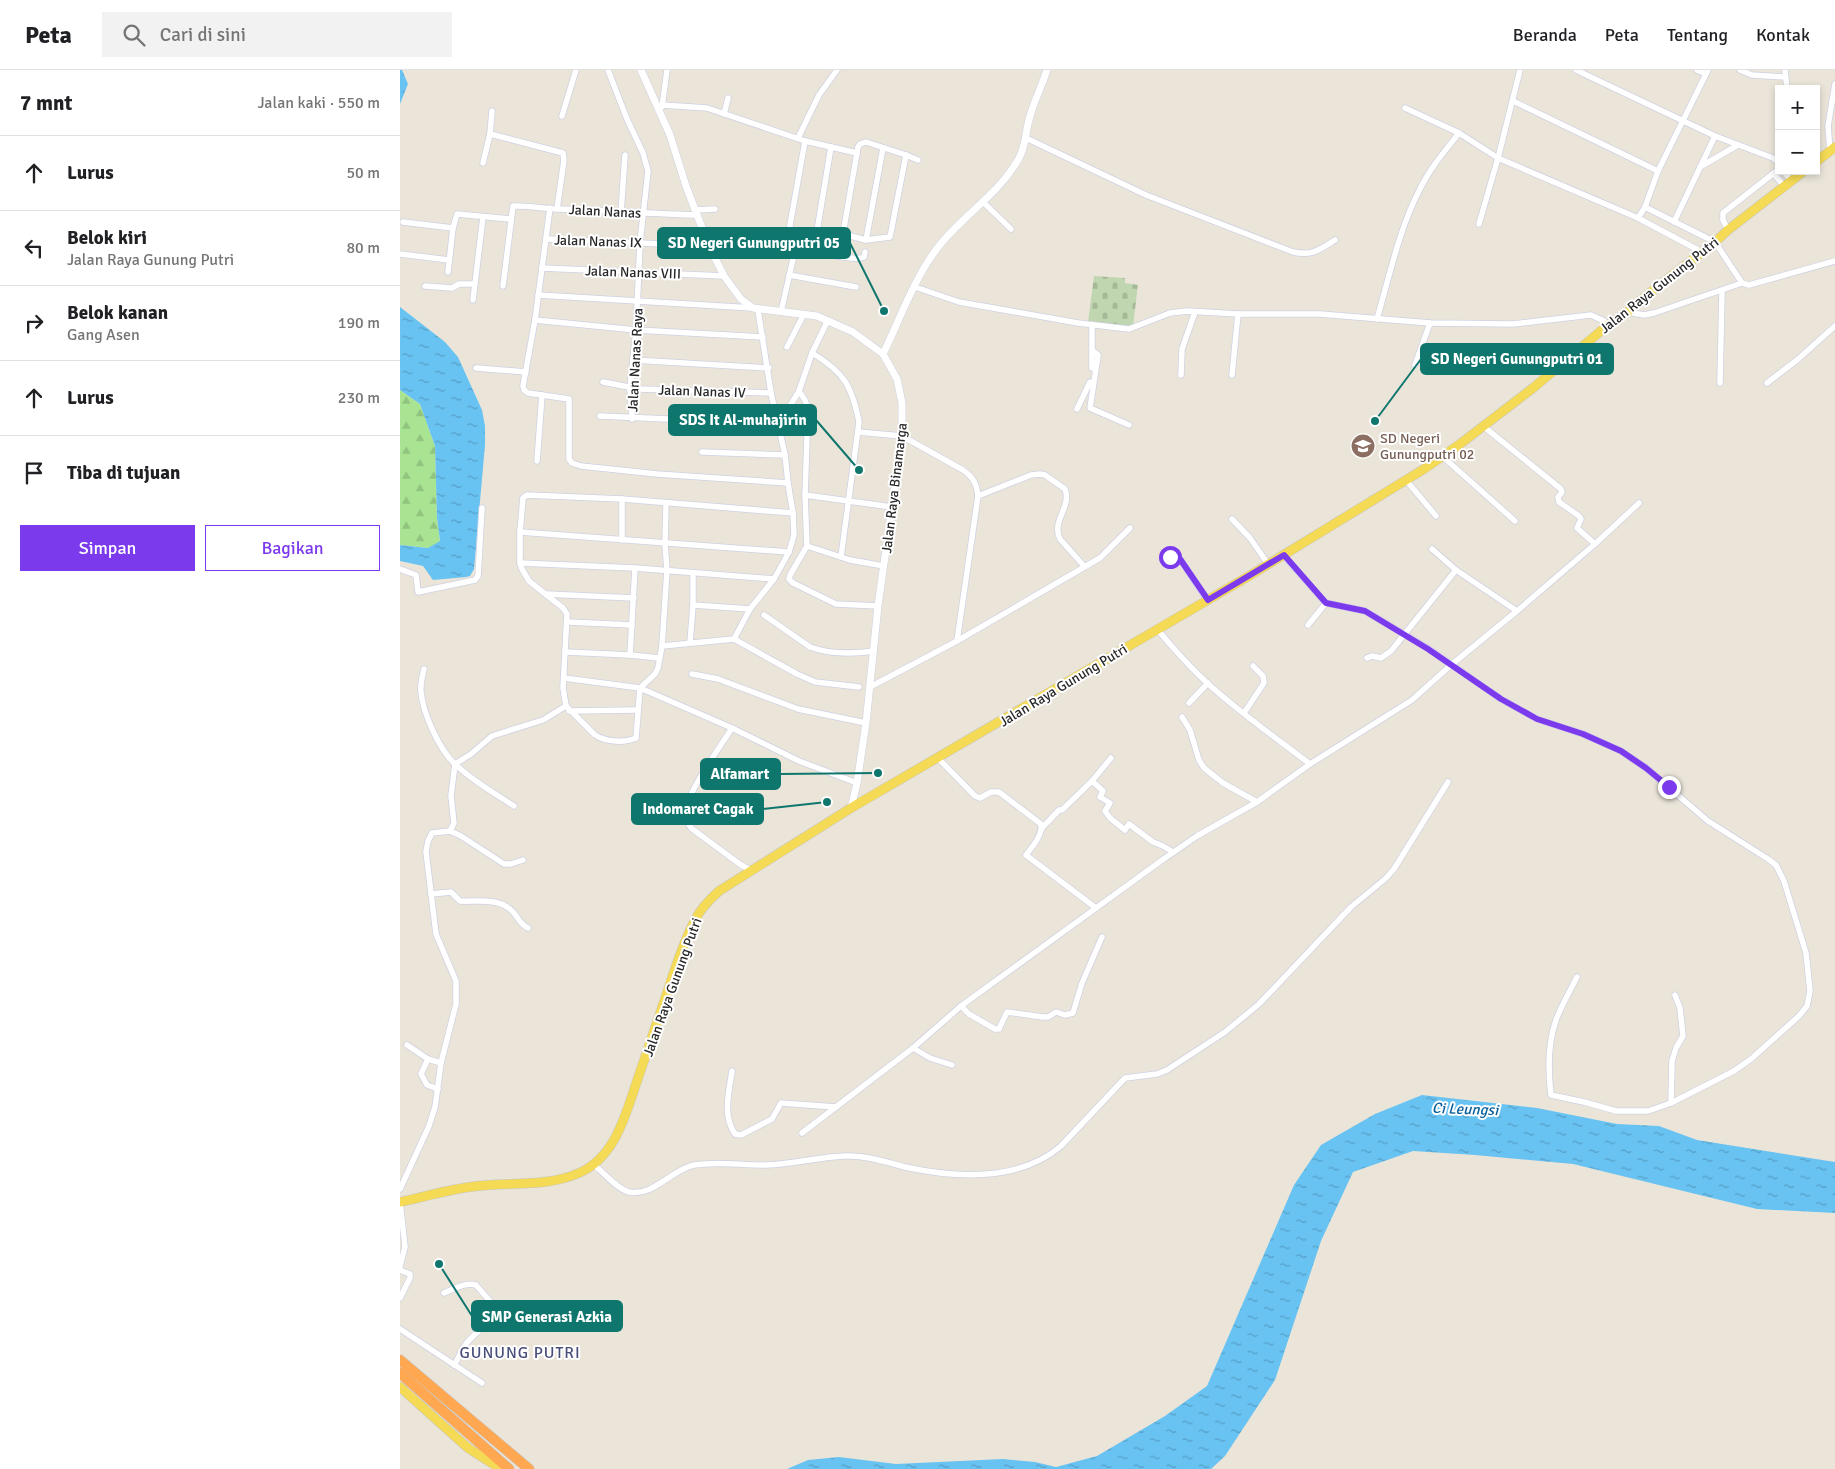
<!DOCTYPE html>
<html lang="id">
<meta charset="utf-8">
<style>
:root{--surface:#fff;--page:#f2f2f2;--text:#202124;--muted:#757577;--line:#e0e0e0;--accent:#7c3aed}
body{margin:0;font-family:Signika,sans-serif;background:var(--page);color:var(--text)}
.controls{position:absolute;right:15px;top:15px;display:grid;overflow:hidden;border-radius:0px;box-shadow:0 2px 8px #0003}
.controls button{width:45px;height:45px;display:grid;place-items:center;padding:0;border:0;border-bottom:1px solid var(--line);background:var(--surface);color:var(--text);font:25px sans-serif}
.stop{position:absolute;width:15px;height:15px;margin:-11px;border:4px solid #7c3aed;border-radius:50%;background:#fff}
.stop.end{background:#7c3aed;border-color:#fff;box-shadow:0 1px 5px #0008}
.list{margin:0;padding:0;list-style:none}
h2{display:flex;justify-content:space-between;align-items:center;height:65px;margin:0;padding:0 20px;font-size:21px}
h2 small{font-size:16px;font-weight:400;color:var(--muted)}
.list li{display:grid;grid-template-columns:32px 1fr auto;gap:15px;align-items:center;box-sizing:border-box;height:75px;padding:0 20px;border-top:1px solid var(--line)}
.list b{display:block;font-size:19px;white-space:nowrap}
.list p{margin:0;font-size:16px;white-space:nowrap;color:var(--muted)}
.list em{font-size:16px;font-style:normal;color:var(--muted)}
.actions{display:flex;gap:10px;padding:15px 20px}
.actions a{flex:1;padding:11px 0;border:1px solid var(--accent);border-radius:0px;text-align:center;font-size:18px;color:var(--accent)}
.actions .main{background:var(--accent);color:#fff}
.icon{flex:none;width:28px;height:28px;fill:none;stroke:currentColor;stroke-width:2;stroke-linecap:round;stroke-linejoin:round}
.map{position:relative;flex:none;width:1435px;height:1399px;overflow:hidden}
header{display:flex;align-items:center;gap:30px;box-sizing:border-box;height:70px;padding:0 25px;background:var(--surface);border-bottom:1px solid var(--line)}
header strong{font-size:24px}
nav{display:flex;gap:28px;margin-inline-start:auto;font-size:18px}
.search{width:350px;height:45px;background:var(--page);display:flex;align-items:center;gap:12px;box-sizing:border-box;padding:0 18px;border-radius:0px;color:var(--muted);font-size:19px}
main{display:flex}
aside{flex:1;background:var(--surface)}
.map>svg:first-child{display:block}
.forest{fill:url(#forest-firs)}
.cemetery{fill:url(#cemetery-stones)}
.water{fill:url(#water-ripples)}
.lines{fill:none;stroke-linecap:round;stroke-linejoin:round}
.minor-casing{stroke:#cfd1e2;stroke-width:7}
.tertiary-casing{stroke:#cfd1e2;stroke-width:8}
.primary-casing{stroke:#c7c7c7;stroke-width:10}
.motorway-casing{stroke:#c7c7c7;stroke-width:11}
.minor{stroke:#fff;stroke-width:5.5}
.tertiary{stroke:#fff;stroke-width:7}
.primary{stroke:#f4da55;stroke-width:9}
.motorway{stroke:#ffa851;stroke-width:10}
.route{stroke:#7c3aed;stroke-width:6}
.labels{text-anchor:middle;stroke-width:4;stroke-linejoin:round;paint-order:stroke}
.street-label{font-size:14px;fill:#282828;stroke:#fff}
.education-label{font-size:14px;fill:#785e54;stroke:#fff;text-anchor:start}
.water-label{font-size:15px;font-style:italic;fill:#095f9b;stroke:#fff}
.quarter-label{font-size:16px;letter-spacing:1px;fill:#484d7a;stroke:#fff}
.leader{fill:none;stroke:#0f766e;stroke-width:2}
.callout-dot{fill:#0f766e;stroke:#fff;stroke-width:2}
.callout{fill:#0f766e;stroke:#0f766e;stroke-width:2}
.callout-label{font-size:15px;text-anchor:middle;font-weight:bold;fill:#fff}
</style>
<header>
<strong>Peta</strong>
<div class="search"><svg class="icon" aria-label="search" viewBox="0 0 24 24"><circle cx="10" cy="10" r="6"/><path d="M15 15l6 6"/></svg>Cari di sini</div>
<nav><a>Beranda</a><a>Peta</a><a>Tentang</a><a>Kontak</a></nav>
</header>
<main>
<aside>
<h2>7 mnt<small>Jalan kaki · 550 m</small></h2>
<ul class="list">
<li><svg class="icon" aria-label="ahead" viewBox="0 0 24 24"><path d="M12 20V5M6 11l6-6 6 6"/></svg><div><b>Lurus</b></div><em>50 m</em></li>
<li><svg class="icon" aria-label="left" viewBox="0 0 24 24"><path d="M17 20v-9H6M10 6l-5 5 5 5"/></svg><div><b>Belok kiri</b><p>Jalan Raya Gunung Putri</p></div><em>80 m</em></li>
<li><svg class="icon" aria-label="right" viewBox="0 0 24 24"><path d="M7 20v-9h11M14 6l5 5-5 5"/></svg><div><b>Belok kanan</b><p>Gang Asen</p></div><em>190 m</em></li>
<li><svg class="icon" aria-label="ahead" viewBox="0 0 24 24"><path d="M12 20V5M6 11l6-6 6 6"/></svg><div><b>Lurus</b></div><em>230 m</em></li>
<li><svg class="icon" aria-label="arrive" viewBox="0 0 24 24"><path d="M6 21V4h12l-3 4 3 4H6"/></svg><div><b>Tiba di tujuan</b></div></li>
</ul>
<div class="actions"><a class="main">Simpan</a><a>Bagikan</a></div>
</aside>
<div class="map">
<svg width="1435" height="1399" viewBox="0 0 1435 1399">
<defs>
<pattern id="forest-firs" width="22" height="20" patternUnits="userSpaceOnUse" patternTransform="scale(1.25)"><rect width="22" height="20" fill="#a9e493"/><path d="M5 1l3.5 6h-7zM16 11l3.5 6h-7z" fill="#91c47f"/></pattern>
<pattern id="cemetery-stones" width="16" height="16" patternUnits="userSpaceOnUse" patternTransform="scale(1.25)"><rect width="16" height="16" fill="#c0d6b0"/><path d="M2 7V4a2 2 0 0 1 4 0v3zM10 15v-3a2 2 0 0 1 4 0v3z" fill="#a5b897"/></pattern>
<pattern id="water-ripples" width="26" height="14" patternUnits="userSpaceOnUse" patternTransform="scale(1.25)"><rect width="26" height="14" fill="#68c3f2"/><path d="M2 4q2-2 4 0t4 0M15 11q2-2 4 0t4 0" fill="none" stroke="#569ec4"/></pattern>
</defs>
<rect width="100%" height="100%" fill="#ebe5d9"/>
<polygon class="forest" points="0,320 20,334 35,376 37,448 40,472 28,478 0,475"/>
<polygon class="cemetery" points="694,206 725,208 725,213 738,215 733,256 727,257 688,252"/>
<g class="water">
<polygon points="0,0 2,0 8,14 0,34"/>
<polygon points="0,237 45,272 58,287 82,340 85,356 85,375 74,499 70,506 66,507 33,510 23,496 0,491 0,475 28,478 40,471 37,448 35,376 20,334 0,320"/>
<polygon points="1022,1025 1137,1038 1217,1054 1259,1056 1297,1070 1435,1092 1435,1143 1357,1139 1173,1094 1075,1085 1013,1081 953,1102 921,1171 875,1310 825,1386 811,1399 387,1399 408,1390 439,1387 496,1394 603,1389 635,1392 656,1397 697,1386 765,1346 807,1316 894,1115 921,1075 975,1044"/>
</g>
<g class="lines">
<defs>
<g id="minor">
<polyline points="208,0 227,49 243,83 248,101 240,173 236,260 230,318 232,349"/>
<polyline points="1176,0 1315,66 1373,88 1379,93"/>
<polyline points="1297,0 1306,4"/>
<polyline points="1340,0 1352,5 1385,7"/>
<polyline points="1385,0 1387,19"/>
<polyline points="1113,31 1258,101"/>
<polyline points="262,35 307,38 405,71 457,83"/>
<polyline points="262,37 267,0"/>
<polyline points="1005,38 1059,63 1098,88 1238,148 1302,182"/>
<polyline points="324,44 328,28"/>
<polyline points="162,46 176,0"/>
<polyline points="90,64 163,83 164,90 157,139"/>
<polyline points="398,68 419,25 437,0"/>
<path d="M626 68 746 125 893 182C912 186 919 180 935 170"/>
<path d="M405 71 387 172C399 177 454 193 464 187L465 182"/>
<polyline points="1430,81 1428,56 1435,14"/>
<polyline points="83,93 90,64 92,41"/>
<polyline points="1300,97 1338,75"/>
<polyline points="1383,101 1392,111"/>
<polyline points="1373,103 1385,117"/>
<polyline points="584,133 611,159"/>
<polyline points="1245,137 1315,172 1342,213"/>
<polyline points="150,138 135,250 123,316 124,320 128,323 169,329 169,389 172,393 181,396 257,404 388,413"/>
<polyline points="295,140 315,139"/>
<polyline points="221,143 225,85"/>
<polyline points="1238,148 1245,137 1258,101 1308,0"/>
<polyline points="3,152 53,158"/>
<polyline points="1274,152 1315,66"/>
<polyline points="1079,154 1098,88 1120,0"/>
<polyline points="1328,160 1323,150 1323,143 1379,99"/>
<polyline points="443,164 466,170 490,167 506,85"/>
<polyline points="147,169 309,176"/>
<polyline points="466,170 483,78"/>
<polyline points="414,179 431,77"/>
<polyline points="0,184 49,190"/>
<polyline points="437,186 443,164 458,77 460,74 466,72 506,85 518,90"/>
<polyline points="142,198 324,206"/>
<polyline points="48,202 53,158 57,144 111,149"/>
<polyline points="389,205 456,217"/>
<polyline points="25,216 52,218 59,214 74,214"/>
<path d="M103 216 113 136C128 135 143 139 159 139 205 140 251 144 297 145"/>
<polyline points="515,217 559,232 678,253 729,259 770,243 787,241 838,244 920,244 1030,253 1113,254 1191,245 1204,251 1208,255"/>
<polyline points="138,225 353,238"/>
<polyline points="73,230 83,147"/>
<polyline points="381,242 396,176"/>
<polyline points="1228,242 1244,245 1254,243 1342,213 1349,215 1435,191"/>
<path d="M977 249C989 208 1000 156 1020 119 1030 98 1045 81 1059 63"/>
<polyline points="135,250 236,260 363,267"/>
<polyline points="692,255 692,298"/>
<polyline points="387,277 404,244"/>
<polyline points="693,281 698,285 690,338 729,355"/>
<path d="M412 283C444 302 452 316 459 352L441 487"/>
<polyline points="233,290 369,298"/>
<polyline points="1015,295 1030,253"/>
<polyline points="76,298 126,302"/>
<polyline points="781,305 782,279 795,242"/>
<polyline points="832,305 838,244"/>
<polyline points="203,312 239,319 371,323"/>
<polyline points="1320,313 1322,222"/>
<polyline points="1367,313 1397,290 1435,256"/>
<polyline points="399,321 405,330 408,339 405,425"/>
<polyline points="677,339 690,312"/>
<polyline points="200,346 379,354 399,321 412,283 428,250"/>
<polyline points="1083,356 1161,419 1162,422 1158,427 1159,432 1179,446 1181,449 1177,458 1195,474"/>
<path d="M458 362 502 366 563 400C573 407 577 414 578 426L557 571"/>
<polyline points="302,382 385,385"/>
<polyline points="1042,386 1115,451"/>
<polyline points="137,391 142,325"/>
<polyline points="1006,410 1036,446"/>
<path d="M578 426 631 405 640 404 645 405 665 419C672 437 651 451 660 469L684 496"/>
<path d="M393 443 222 429 127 425 123 428 120 462V493L122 499 129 511 163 538 167 544 163 618 166 636 195 665C206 672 224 673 236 668L240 618 332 658 399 691 457 713"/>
<polyline points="832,449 850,468 868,494"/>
<polyline points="120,462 389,482"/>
<polyline points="222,470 222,429"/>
<polyline points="407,476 405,425 492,437"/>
<polyline points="407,476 390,505 389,509 393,513 436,534 478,536"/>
<polyline points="407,476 450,490 484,496"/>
<path d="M883 485 926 533 965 541 1029 579 1101 629 1137 649 1183 664 1221 681 1246 698 1308 751 1368 789 1376 795 1384 811 1406 883 1410 921 1407 936 1399 946 1351 989 1334 1001 1271 1033 1248 1041H1216L1184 1032 1151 1025C1148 1001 1148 973 1156 950 1161 936 1170 921 1177 907"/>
<polyline points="770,487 780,489 807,530"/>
<polyline points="120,493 235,498 374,509"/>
<polyline points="0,499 16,505 18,522 75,510 78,506 82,438"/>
<polyline points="1056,500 1117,541"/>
<polyline points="146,524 234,528"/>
<polyline points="293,535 350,539"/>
<path d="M364 545 410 577C429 584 454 584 474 581"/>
<polyline points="168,552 232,555"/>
<polyline points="908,555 926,533"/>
<path d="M757 559C772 577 787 594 804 610 837 641 875 667 910 694"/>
<polyline points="334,569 397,604 415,612 459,617"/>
<polyline points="290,573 293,535 293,503"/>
<polyline points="262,576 334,569 350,539 374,509 389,482 394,465 393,443 388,413 385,385 371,323 358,240"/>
<polyline points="166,582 230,585 259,588"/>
<polyline points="230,585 235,498"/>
<polyline points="967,588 972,586 981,588 991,581 1056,500 1032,479"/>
<path d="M24 599C22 607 20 615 21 622 23 644 40 681 56 695 73 711 94 723 114 736"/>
<polyline points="292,604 318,609 398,639 466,653"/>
<polyline points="164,608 240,618 255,604 258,598 262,576 267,500 265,474 266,433"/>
<polyline points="470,617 557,571 693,492 700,488 730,458"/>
<polyline points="789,633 808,613"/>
<polyline points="169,641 237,640"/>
<polyline points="844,643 864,613 863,606 853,596"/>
<polyline points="782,647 790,660 799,690 804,698 823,713 857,732"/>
<path d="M332 658C320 677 289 720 286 739 285 746 287 752 291 758L341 795 352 801"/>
<path d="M538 688 575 726 580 728 591 722H599L641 754C643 765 632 777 626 785L696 838"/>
<polyline points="711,688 692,711 703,721 700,727 710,733 705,741 710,748 725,760 729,754 753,772 763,776 773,782"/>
<polyline points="55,694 71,684 92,666 143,650 166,636"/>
<polyline points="642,758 659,740 662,740 692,711"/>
<polyline points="50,761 54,753 51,726 55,694"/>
<path d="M31 824 51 822 60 831C78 832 101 827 114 843 119 849 120 854 128 858"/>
<polyline points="561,936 569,944 595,959 599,959 607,942 643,947 648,947 656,942 665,945 673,943 682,913 702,867"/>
<polyline points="7,975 28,989 41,993"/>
<polyline points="513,978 530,988 552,995"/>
<polyline points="28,989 21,1004 27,1015 38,1019"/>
<path d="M332 1001C329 1022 322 1045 335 1064L341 1065 372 1049 381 1033 436 1037"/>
<polyline points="1271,1033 1272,991 1276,978 1283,966 1280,938 1275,925"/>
<polyline points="402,1063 513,978 561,936 765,788 797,766 857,732 910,694 1012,630 1051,595 1117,541 1195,474 1239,433"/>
<path d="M193 1094C202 1101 218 1120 229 1122 253 1127 271 1100 294 1095 316 1091 340 1095 362 1095 390 1095 417 1087 445 1086 465 1085 486 1092 505 1097 556 1108 619 1112 661 1076L725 1008 757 1004 767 1000 825 962 859 934 951 837 985 809 994 799 1048 712"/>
<polyline points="0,1119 29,1056 35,1037 41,993 56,934 56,911 36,864 26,782 28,771 32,763 50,761 61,766 104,794 111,794 123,790"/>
<polyline points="0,1196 5,1177 0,1132"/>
<polyline points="0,1199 2,1201 10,1204 10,1208 0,1228"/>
<path d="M44 1223C54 1219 65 1212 76 1215L95 1237C95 1252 74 1262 66 1274 61 1280 59 1288 54 1295"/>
<polyline points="0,1259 82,1313"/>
</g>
<g id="tertiary">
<polyline points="241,0 270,65 286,116 309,176 324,206 341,229 353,238 417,246 453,262 483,284 497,309 502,333 502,366 478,536 466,653 457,713 451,738"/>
<path d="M483 284C500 249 515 206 539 176 563 145 598 125 618 90 626 77 625 64 629 50 633 33 642 16 647 0"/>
</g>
<g id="primary">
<polyline points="1416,92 1435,77"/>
<path d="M0 1132C23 1127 47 1120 70 1117 106 1111 145 1118 179 1103 214 1088 225 1047 236 1014 247 982 258 949 269 917 276 895 284 871 295 850 301 838 309 830 319 821L451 738 849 506 1024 399 1060 374 1133 318 1208 255 1228 242 1242 229 1315 172 1328 160 1404 101"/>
<polyline points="0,1317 68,1378 101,1399"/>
</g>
<g id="motorway">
<polyline points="0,1290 129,1399"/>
<polyline points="0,1303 109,1399"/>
</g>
</defs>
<use href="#minor" class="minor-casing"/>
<use href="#tertiary" class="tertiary-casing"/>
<use href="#primary" class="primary-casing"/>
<use href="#motorway" class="motorway-casing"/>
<use href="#minor" class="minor"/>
<use href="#tertiary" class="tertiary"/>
<use href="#primary" class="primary"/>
<use href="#motorway" class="motorway"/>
</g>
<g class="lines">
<polyline class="route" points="770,487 780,489 808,530 884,485 926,533 965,541 1028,579 1101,629 1137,649 1183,664 1221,681 1246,698 1269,717"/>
</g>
<defs>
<symbol id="school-disc" viewBox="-11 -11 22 22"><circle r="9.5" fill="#8d6e63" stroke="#fff"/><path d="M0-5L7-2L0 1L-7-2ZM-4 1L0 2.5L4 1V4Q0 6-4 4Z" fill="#fff"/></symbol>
</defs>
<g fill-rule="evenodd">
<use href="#school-disc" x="949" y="362" width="28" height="28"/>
</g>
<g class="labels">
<g class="street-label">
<text transform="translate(205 141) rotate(3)" y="5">Jalan Nanas</text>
<text transform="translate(198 171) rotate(2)" y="5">Jalan Nanas IX</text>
<text transform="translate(233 202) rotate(2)" y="5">Jalan Nanas VIII</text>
<text transform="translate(1259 215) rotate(-38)" y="5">Jalan Raya Gunung Putri</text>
<text transform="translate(235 290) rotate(-87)" y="5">Jalan Nanas Raya</text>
<text transform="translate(302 321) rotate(2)" y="5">Jalan Nanas IV</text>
<text transform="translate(494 418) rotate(-83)" y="5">Jalan Raya Binamarga</text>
<text transform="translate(663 615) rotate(-31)" y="5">Jalan Raya Gunung Putri</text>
<text transform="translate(272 917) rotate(-70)" y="5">Jalan Raya Gunung Putri</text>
</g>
<g class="education-label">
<text x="980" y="373">SD Negeri<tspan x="980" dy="16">Gunungputri 02</tspan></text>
</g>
<g class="water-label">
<text transform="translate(1065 1039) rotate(2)" y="5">Ci Leungsi</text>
</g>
<g class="quarter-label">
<text x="120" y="1288">GUNUNG PUTRI</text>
</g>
</g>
<path class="leader" d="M484 241L450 173M975 351L1021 289M459 400L416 350M478 703L380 704M427 732L363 739M39 1194L72 1246"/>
<g class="callout-dot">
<circle cx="484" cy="241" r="5"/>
<circle cx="975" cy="351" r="5"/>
<circle cx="459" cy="400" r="5"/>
<circle cx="478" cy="703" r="5"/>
<circle cx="427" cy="732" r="5"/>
<circle cx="39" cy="1194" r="5"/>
</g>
<g class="callout">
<rect x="258" y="158" width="192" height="30" rx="5"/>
<rect x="1021" y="274" width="192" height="30" rx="5"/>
<rect x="269" y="335" width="147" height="30" rx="5"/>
<rect x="301" y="689" width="79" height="30" rx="5"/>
<rect x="232" y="724" width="131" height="30" rx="5"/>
<rect x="72" y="1231" width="150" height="30" rx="5"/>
</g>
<g class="callout-label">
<text x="354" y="178">SD Negeri Gunungputri 05</text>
<text x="1117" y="294">SD Negeri Gunungputri 01</text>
<text x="343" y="355">SDS It Al-muhajirin</text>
<text x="340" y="709">Alfamart</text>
<text x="298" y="744">Indomaret Cagak</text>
<text x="147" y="1252">SMP Generasi Azkia</text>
</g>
</svg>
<div class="controls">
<button>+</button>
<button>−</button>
</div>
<div class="stop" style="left:770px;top:487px"></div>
<div class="stop end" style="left:1269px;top:717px"></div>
</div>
</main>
